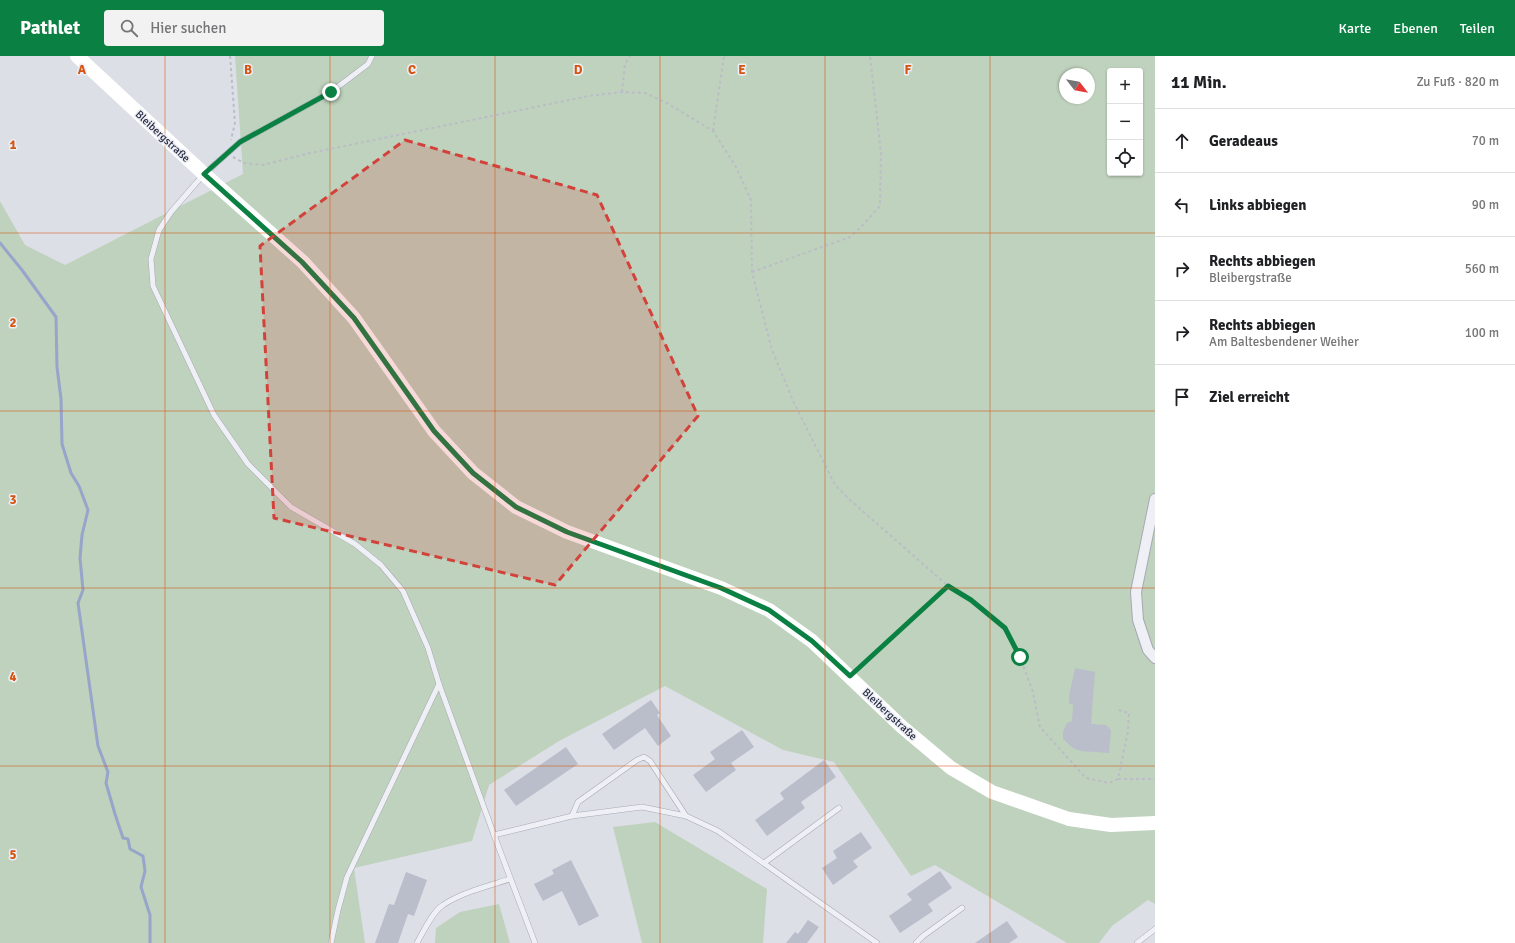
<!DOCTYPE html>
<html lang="de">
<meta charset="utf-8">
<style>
:root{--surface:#fff;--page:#f2f2f2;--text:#202124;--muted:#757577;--line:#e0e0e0;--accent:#0b8043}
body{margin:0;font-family:Signika,sans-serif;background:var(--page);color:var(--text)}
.controls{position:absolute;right:12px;top:12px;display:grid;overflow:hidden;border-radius:4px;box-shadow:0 1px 3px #0004}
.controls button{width:36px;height:36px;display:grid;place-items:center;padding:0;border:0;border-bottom:1px solid var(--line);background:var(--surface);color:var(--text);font:20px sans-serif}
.compass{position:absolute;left:1059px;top:12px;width:36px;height:36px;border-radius:50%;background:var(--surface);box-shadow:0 1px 3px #0004;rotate:121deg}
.stop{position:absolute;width:12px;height:12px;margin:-9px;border:3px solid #0b8043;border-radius:50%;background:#fff}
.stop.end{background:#0b8043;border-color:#fff;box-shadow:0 1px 4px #0008}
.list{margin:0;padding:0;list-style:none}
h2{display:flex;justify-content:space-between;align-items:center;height:52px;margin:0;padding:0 16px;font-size:17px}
h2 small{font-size:13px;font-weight:400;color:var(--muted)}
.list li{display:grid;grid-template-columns:26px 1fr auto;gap:12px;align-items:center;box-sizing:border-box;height:64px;padding:0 16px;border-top:1px solid var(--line)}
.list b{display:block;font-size:15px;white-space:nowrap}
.list p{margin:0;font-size:13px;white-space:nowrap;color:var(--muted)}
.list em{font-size:13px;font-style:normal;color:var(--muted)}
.icon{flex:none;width:22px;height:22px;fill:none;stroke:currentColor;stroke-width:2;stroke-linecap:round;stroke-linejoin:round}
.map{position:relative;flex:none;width:1155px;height:887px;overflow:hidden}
header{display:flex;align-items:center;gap:24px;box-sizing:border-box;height:56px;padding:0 20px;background:var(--accent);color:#fff}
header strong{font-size:19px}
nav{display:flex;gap:22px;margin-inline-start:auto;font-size:14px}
.search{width:280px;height:36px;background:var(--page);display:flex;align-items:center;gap:10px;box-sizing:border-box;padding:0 14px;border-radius:4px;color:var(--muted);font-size:15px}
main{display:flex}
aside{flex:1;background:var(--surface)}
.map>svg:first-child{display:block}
.green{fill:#bfd2bd;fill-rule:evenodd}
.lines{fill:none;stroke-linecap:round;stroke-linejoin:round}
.stream{stroke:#96a5c9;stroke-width:3}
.building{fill:#babdca}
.lane-casing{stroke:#a6a9b4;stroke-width:6}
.street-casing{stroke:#a6a9b4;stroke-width:12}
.path{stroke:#bbbdc6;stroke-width:2;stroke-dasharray:3 3;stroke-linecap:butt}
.lane{stroke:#eff0f6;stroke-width:5}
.street{stroke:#eff0f6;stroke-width:10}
.secondary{stroke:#fff;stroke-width:14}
.route{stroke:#0b8043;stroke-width:5}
.marked{fill:#d3413b;fill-opacity:0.2;stroke:#d3413b;stroke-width:3;stroke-dasharray:8 5;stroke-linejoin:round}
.grid{fill:none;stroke:#d55411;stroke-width:1;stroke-opacity:0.55}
.labels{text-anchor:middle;stroke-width:3;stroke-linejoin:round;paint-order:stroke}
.street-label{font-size:11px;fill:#262a3e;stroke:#eceef5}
.grid-label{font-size:13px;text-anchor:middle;font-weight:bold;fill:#d55411;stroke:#eceef5;stroke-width:3;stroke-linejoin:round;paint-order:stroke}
</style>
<header>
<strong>Pathlet</strong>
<div class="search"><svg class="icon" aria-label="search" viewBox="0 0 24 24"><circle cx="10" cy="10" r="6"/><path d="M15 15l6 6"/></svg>Hier suchen</div>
<nav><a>Karte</a><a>Ebenen</a><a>Teilen</a></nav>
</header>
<main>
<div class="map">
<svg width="1155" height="887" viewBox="0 0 1155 887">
<rect width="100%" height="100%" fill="#dddfe7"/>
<g class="green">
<path d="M235 0H1155V848L1148 844 1112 870 1099 887H1067L935 809 911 820 834 706 783 694 665 630 559 685 489 729 472 785 354 812 365 887H0V145L25 189 65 209 243 118ZM1110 15H1140V117H1110ZM1065 18H1089V42H1065Z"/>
<polygon points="655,766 767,833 763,887 642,887 613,771"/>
<polygon points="499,848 510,887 435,887 436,872 460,856"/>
</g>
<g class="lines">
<polyline class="stream" points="0,187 22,214 56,261 57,311 61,343 62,388 71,417 79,430 88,454 82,479 80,502 83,534 78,547 98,690 108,716 106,727 115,758 123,782 128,783 130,793 143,800 145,815 141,831 150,859 150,887"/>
</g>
<g class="building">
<polygon points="1075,612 1095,616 1091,668 1106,669 1111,674 1109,697 1081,695 1073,692 1063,683 1063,676 1067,667 1072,665 1073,648 1069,648 1069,640"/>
<polygon points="651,644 660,657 657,659 671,680 658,690 645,672 614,694 602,678"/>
<polygon points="742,674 754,691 731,707 736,714 706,736 693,719 715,703 710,696"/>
<polygon points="566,691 578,708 516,750 504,734"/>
<polygon points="824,704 836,721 801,746 805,752 767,780 755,764 784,743 780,737"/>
<polygon points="861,776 872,792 853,805 858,811 833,829 822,812 837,802 833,795"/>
<polygon points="571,804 599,860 579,870 562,835 543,845 534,828 554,818 552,814"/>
<polygon points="940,815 952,832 928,848 933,855 900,877 889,860 912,844 907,838"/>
<polygon points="406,816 427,824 414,860 408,858 398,887 375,887 389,848 394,849"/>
<polygon points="808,864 819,871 807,887 786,887 795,876 798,878"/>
<polygon points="1007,865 1018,881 1009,887 975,887"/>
</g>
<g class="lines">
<defs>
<g id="lane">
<polyline points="372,0 368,8 331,36 240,86 204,118 171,156 159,174 151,203 153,230 214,359 248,408 291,451 355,488 381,509 403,535 428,592 439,628 494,779"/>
<polyline points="572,760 578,746 637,704 644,701 650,705 686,760"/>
<polyline points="764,807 839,752"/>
<polyline points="331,887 338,854 347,821 439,628"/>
<path d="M417 887C423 876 433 855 443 849 463 836 488 830 510 823"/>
<polyline points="535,887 494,779 572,760 642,751 686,760 718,775 877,887"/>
<polyline points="916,887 923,880 962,852"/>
<polyline points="1137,887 1155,873"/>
</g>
<polyline id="street" points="1155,443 1136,536 1138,564 1148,594 1155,602"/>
</defs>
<use href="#lane" class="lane-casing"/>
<use href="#street" class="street-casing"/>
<g class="path">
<polyline points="230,0 235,67 231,84"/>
<polyline points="622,36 625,8 630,0"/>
<polyline points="713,75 724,0"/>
<polyline points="233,101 244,107 263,109 310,97 589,40 622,36 645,37 667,47 713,75 735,109 751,144 752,216 772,294 794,347 835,429 850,444 948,530 858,613"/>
<polyline points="752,216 850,181 862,170 880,150 881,97 870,0"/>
<polyline points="948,530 971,544 1005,571 1020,601 1033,636 1040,671 1086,722 1109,727 1118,723 1128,675 1129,657 1118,654"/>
<polyline points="1118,723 1155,723"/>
</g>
<use href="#lane" class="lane"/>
<use href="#street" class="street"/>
<polyline class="secondary" points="77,0 204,118 303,206 354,262 434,375 473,417 516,451 567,476 721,532 769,554 812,585 901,670 951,712 992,736 1069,763 1111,769 1155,767"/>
</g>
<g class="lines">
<polyline class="route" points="331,36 240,86 204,118 302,206 354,262 434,375 473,417 516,451 567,476 721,532 769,554 812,585 850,620 948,530 971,544 1005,572 1020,601"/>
</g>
<path class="marked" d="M405 84 597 139 698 360 555 529 274 462 260 190Z"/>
<path class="grid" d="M165 0V887M330 0V887M495 0V887M660 0V887M825 0V887M990 0V887M0 177H1155M0 355H1155M0 532H1155M0 710H1155"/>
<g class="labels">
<g class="street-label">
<text transform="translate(163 80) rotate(43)" y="4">Bleibergstraße</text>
<text transform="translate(890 658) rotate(43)" y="4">Bleibergstraße</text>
</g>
</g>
<g class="grid-label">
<text x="82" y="18">A</text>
<text x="248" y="18">B</text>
<text x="412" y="18">C</text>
<text x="578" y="18">D</text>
<text x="742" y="18">E</text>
<text x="908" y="18">F</text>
<text x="13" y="93">1</text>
<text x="13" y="271">2</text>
<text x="13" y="448">3</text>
<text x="13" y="625">4</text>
<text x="13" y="803">5</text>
</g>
</svg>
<div class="controls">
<button>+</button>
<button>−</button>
<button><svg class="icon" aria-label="locate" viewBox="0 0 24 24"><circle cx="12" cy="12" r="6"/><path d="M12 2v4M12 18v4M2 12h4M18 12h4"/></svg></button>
</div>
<svg class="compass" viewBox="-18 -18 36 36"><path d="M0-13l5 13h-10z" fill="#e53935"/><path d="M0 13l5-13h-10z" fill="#757577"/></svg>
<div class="stop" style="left:1020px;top:601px"></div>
<div class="stop end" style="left:331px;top:36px"></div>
</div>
<aside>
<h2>11 Min.<small>Zu Fuß · 820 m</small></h2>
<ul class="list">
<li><svg class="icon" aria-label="ahead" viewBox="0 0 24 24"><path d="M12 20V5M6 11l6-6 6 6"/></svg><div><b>Geradeaus</b></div><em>70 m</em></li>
<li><svg class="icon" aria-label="left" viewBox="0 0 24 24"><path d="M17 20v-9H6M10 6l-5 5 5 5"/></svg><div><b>Links abbiegen</b></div><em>90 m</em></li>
<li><svg class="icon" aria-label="right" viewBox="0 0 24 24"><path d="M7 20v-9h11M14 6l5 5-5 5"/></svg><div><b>Rechts abbiegen</b><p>Bleibergstraße</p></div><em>560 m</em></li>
<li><svg class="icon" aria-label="right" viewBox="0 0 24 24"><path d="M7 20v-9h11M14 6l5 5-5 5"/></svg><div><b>Rechts abbiegen</b><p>Am Baltesbendener Weiher</p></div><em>100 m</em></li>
<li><svg class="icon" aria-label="arrive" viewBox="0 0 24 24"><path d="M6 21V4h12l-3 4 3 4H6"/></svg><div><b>Ziel erreicht</b></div></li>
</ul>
</aside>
</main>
